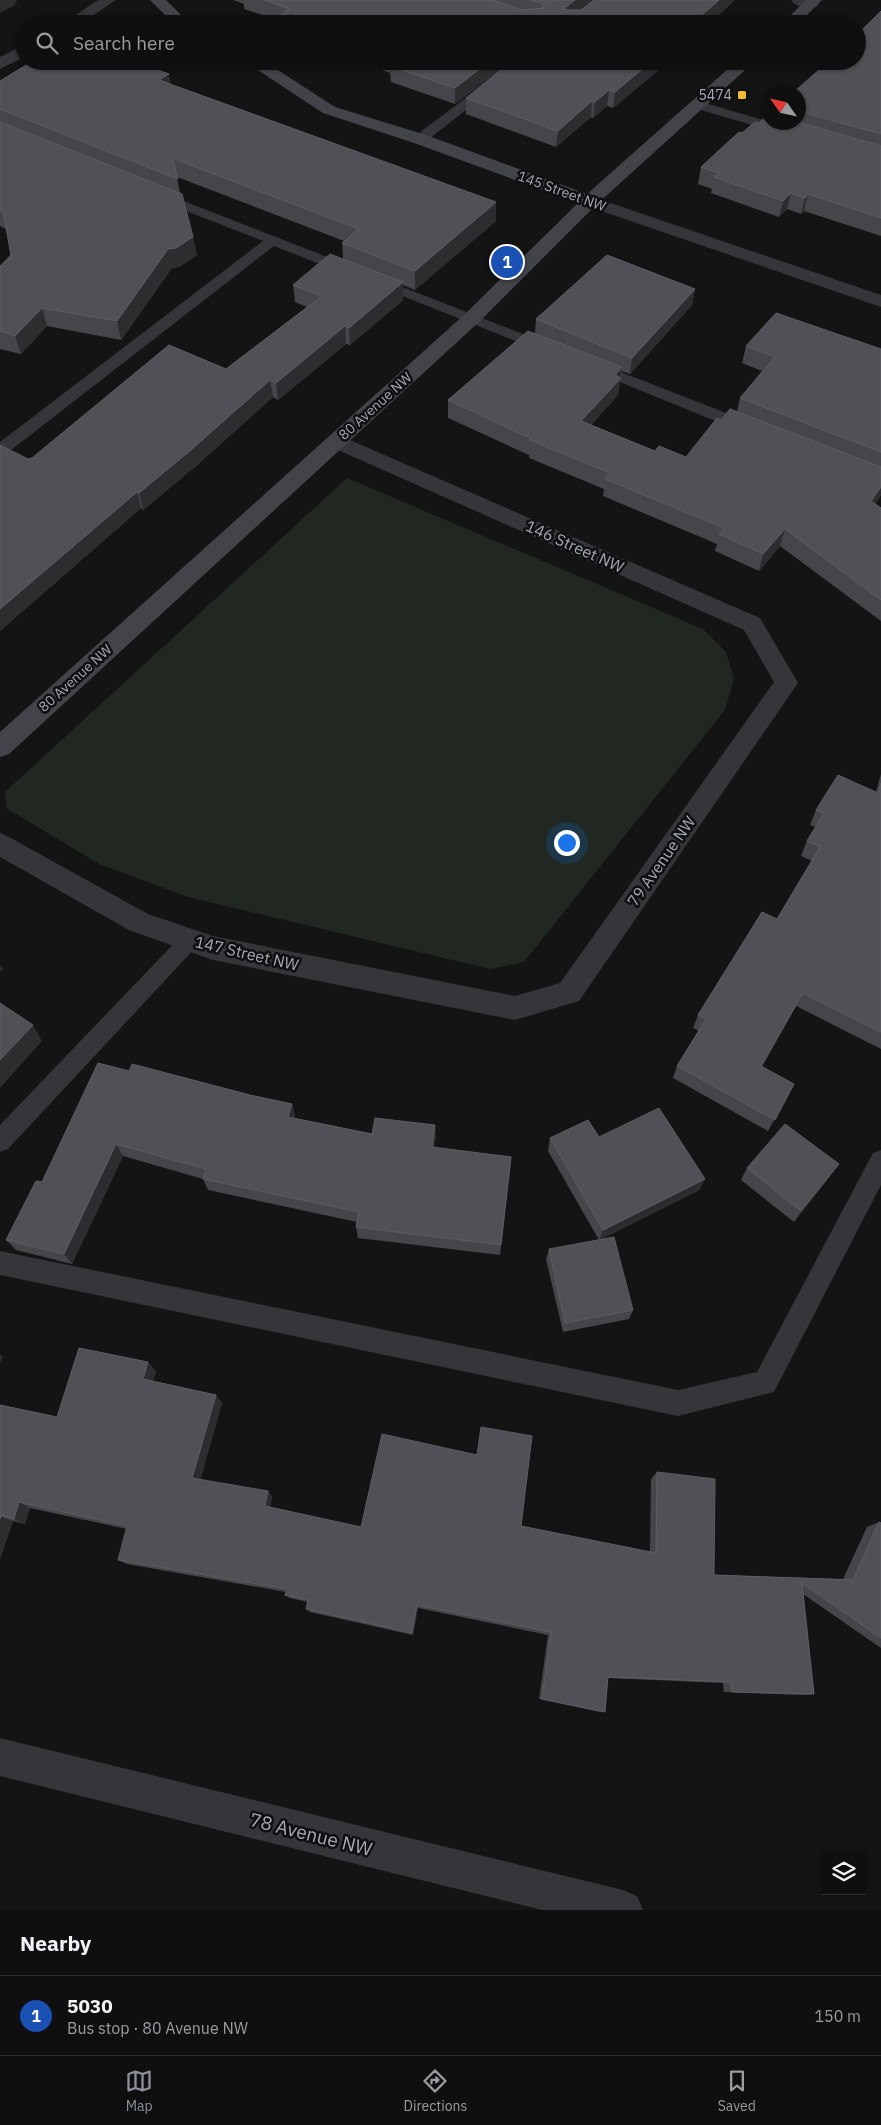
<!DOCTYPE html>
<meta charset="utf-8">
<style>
:root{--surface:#0f0f10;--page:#1d1d1e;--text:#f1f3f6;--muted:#9b9c9f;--line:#2f2f30;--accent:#8c9099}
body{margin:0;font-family:"IBM Plex Sans",sans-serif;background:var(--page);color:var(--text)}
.controls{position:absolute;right:15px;bottom:15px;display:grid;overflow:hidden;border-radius:0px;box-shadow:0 1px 4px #0004}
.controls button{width:45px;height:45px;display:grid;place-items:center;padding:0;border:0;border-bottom:1px solid var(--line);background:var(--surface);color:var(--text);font:25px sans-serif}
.compass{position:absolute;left:761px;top:85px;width:45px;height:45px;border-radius:50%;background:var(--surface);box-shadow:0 1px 4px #0004;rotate:304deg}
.you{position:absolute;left:566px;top:842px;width:18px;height:18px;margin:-12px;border:4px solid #fff;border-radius:50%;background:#1a73e8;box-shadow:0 0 0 8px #1a73e833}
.badge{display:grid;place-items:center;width:32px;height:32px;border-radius:50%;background:var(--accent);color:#fff;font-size:16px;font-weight:700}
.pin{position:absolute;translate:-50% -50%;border:2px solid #fff;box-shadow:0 1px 5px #0006}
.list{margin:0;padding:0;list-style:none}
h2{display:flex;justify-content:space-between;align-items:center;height:65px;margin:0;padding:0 20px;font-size:21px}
h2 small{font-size:16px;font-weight:400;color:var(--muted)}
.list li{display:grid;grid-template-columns:32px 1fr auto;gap:15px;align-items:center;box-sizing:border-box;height:80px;padding:0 20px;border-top:1px solid var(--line)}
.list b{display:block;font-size:19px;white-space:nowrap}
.list p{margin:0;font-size:16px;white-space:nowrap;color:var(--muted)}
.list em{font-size:16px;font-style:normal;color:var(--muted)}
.icon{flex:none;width:28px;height:28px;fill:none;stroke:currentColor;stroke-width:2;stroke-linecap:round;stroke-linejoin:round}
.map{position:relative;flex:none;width:881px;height:1910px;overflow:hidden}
.search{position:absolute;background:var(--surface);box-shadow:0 1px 4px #0004;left:15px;right:15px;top:15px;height:55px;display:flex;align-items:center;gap:12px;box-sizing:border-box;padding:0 18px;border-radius:28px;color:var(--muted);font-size:19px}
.sheet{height:145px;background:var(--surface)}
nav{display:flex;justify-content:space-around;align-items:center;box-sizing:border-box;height:70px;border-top:1px solid var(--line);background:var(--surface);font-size:14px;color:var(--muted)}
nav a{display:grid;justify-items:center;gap:2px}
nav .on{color:var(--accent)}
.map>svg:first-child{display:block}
.green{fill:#202821}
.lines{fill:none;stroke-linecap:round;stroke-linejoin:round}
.lane{fill:#35353a;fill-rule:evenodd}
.street{fill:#35353a;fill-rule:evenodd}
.secondary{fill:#43444a;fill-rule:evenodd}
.wall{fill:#45454a}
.shaded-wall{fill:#2d2d30}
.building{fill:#505056;stroke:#5d5e65}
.poi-dot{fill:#f3bc2e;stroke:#0f0f10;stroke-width:2}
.labels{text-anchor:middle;stroke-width:5;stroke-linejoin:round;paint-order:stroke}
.far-poi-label{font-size:14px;fill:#a5a9b6;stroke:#0f0f10;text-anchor:end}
.far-street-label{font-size:14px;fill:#a5a9b6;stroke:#0f0f10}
.street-label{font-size:16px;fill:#a5a9b6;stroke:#0f0f10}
.near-street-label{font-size:19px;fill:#a5a9b6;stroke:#0f0f10}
</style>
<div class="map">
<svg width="881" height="1910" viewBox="0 0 881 1910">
<rect width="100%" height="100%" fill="#141415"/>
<polygon class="green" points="347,478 703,629 726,652 734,679 725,710 524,962 490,969 188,897 99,864 6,808 5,792"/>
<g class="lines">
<g class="lane">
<polygon points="515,61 529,61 425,142 415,142 414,139 415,136"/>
<polygon points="698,101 791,128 792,131 786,135 694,108 692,105 694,102"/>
<polygon points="158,191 353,267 355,270 353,273 343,273 274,246 6,454 0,455 0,442 263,241 153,198 151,195"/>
<polygon points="377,277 551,345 554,348 551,351 541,351 372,284 370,281 372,278"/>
<polygon points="595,362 757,425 759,429 757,433 745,433 590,370 587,367 590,364"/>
<polygon points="190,931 197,934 201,940 197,946 8,1149 0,1152 0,1125 183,934"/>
<polygon points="881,1150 881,1185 774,1392 678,1416 0,1275 0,1251 678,1390 757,1372 873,1153"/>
</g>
<g class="street">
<polygon points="98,0 116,0 80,24 62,24"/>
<path d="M791 0H814L819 4 816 7C809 9 795 7 791 0Z"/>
<polygon points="24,45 24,57 0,69 0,57"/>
<polygon points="590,196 881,295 881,307 584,205 581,201 584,197"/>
<polygon points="336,434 760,618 798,683 579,1001 515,1020 213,960 129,930 0,857 0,833 9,837 148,914 213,936 515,996 560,983 774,682 744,630 329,446 326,441 329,436"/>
<polygon points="0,1738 623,1890 637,1896 643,1910 542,1910 0,1776"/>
</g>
<g class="secondary">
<polygon points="150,0 166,0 190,24 174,24"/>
<polygon points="806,0 822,0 798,24 782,24"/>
<polygon points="244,61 264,61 335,107 426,135 587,194 737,61 755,61 596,205 479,322 9,754 0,757 0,732 465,314 578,203 414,143 323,113"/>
</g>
</g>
<g class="wall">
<polygon points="233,0 593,0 581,10 594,0 735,0 708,24 282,24 282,21 244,9 244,4"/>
<polygon points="881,11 881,236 804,211 801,214 787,209 779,217 711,193 712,189 698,184 701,167 742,133 759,123 798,122 798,92"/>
<polygon points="363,61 512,61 455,104 391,82 390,73 363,63"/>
<polygon points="512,61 666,61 662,64 661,68 613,108 607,106 593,118 591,117 556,147 466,114 466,98"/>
<polygon points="0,81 171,85 496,202 496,221 415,290 403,285 403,300 350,345 346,344 278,400 273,397 196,466 143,510 141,508 0,631 0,445 28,459 32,458 226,369 307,307 295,302 293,285 343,259 342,243 344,241 177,177 180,194 193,237 197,255 179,267 172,268 121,340 47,326 21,354 0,349 0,266 11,255 6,229 0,226"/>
<polygon points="695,289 692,305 630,374 622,371 618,395 591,425 655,451 686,457 721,420 737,411 740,398 762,371 742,363 746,346 881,349 881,495 875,504 881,508 881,621 780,546 759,571 715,551 717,544 603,496 604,489 529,458 529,455 448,418 448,400 535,333 536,319"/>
<polygon points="881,774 881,1049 796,1006 762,1067 794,1084 768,1131 673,1078 677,1066 699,1031 693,1028 698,1015 777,919 812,861 801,856 807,841 815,827 810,825 816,810 876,792"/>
<polygon points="129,1071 292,1104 295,1116 294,1118 372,1134 436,1137 434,1148 511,1157 500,1255 358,1238 356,1227 357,1222 208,1190 203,1179 123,1156 72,1264 16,1250 6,1240 42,1182"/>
<polygon points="599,1137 705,1179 699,1190 601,1239 633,1310 629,1319 563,1332 546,1259 549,1249 599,1240 548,1151 550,1138"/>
<polygon points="747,1168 830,1176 794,1222 741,1180"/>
<polygon points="156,1371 153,1381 216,1395 222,1403 200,1480 268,1491 272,1497 270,1507 361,1527 521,1526 650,1552 651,1479 657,1472 714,1575 843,1579 867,1527 879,1522 881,1523 881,1648 803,1594 814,1694 803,1695 724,1692 723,1683 608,1678 605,1712 600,1712 539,1699 548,1635 418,1608 413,1635 310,1612 306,1609 308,1602 290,1598 285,1595 286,1592 127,1564 118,1560 127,1529 30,1508 25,1524 13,1521 0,1559 0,1405 57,1417"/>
</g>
<g class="shaded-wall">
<polygon points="0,0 17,0 15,5 0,13"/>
<polygon points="575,0 593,0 564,24 565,8"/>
<polygon points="719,0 735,0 708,24 694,24 697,19"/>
<polygon points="490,61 512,61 455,104 455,88"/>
<polygon points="652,61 666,61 662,64 661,68 613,108 615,92"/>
<polygon points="169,74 172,92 159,80"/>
<polygon points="609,90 607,106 593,118 595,102"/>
<polygon points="592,101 591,117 556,147 558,131"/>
<polygon points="791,193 787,209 779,217 783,201"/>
<polygon points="808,194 804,211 801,214 805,198"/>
<polygon points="496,202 496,221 415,290 415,271"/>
<polygon points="193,237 197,255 179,267 172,268 121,340 117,321 168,249"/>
<polygon points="403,282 403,300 350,345 349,328"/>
<polygon points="695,289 692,305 630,374 632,358"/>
<polygon points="42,308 47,326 21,354 15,336"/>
<polygon points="345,326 346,344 278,400 276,383"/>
<polygon points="622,367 618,395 579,438 581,421 615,375"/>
<polygon points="270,380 273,397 196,466 143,510 139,493"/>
<polygon points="881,487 881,495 865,518 871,501"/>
<polygon points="137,492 141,508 0,631 0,609"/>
<polygon points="785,529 780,546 759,571 763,554"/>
<polygon points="0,964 3,969 0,972"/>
<polygon points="803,993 796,1006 755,1078 761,1066"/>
<polygon points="33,1025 42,1041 0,1088 0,1060"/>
<polygon points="292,1104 295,1116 291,1129 288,1117"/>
<polygon points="435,1125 436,1137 432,1159 432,1147"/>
<polygon points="116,1144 123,1156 72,1264 64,1254"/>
<polygon points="839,1164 830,1176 794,1222 801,1211"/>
<polygon points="705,1179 699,1190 599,1240 603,1230"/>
<polygon points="0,1354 3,1357 0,1363"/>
<polygon points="148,1362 156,1371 151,1387 143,1379"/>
<polygon points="216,1395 222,1403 199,1485 192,1478"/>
<polygon points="268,1491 272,1497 269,1511 265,1506"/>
<polygon points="19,1502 30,1508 25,1524 14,1519"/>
<polygon points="1,1516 13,1521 0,1559 0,1519"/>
<polygon points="417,1605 418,1608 413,1635 412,1633"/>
</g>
<g class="building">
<polygon points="264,0 492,0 522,10 544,8 540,3 530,0 575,0 565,8 567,10 581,10 594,0 719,0 697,19 700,19 694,24 310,24 281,14 290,9"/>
<polygon points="881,11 881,134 798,111 798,92 794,92 829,61 857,61 857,35"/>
<polygon points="33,61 133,61 169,74 159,80 496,202 415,271 342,243 359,229 172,158 178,179 0,109 0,81"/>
<polygon points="397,61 490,61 455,88 390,66"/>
<polygon points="512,61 652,61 615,92 609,90 595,102 592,101 558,131 466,98"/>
<polygon points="768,115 768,122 798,122 881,146 881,218 808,194 805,198 791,193 783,201 714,177 719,173 701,167 739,132 742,133 755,122 759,123"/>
<polygon points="0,122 182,194 193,237 176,248 168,249 117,321 42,308 15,336 0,331 0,266 11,255 3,211 0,210"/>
<polygon points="330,254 403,282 349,328 345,326 276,383 270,380 192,449 139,493 137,492 0,609 0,445 28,459 32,458 169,345 226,369 322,296 293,285"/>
<polygon points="607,255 695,289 632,358 536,319"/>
<polygon points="776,313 881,349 881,452 740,398 775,357 746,346"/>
<polygon points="528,331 622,367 615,375 621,378 581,421 655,451 659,446 686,457 717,418 721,420 730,409 881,467 881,487 871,501 881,508 881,600 785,529 763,554 719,534 724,528 605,479 610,473 530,440 532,439 448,400"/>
<polygon points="838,775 878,793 881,783 881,1032 803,993 761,1066 794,1084 775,1120 677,1066 706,1019 698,1015 762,912 777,919 820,847 807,841 824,813 816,810"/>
<polygon points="0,1003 33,1025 0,1060"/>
<polygon points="98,1063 129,1071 132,1064 250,1095 292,1104 288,1117 372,1134 375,1118 435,1125 432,1147 511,1157 501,1245 356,1227 359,1212 203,1179 206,1169 116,1144 64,1254 6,1240 36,1181 42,1182"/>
<polygon points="659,1108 705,1179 603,1230 550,1138 588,1120 599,1137"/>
<polygon points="785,1124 839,1164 801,1211 747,1168"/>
<polygon points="614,1237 633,1310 565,1323 549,1249"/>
<polygon points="79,1348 148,1362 143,1379 216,1395 192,1478 268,1491 265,1506 361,1527 382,1434 477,1455 481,1427 532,1436 521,1526 656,1553 657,1472 715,1479 714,1575 853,1580 879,1522 881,1523 881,1638 802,1583 814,1694 732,1692 731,1682 608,1677 605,1712 542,1699 551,1632 417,1605 412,1633 306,1609 308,1600 285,1595 287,1589 118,1560 127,1526 19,1502 14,1519 1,1516 0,1519 0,1405 57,1417"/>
</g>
<rect class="poi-dot" x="737" y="90" width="10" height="10" rx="2.5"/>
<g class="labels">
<g class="far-poi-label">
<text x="732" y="100">5474</text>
</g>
<g class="far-street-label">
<text transform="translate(562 191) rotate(20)" y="5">145 Street NW</text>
<text transform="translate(375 406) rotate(-42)" y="5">80 Avenue NW</text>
<text transform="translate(75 678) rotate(-42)" y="5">80 Avenue NW</text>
</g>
<g class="street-label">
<text transform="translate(575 546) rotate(24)" y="6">146 Street NW</text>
<text transform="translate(661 861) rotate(-55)" y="6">79 Avenue NW</text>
<text transform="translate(247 953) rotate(13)" y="6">147 Street NW</text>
</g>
<g class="near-street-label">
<text transform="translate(311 1834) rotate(14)" y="7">78 Avenue NW</text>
</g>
</g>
</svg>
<div class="controls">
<button><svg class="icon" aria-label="layers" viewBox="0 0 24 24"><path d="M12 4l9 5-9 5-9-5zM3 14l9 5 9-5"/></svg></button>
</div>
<svg class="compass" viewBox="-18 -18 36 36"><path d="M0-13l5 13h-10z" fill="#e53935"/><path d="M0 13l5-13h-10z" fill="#9b9c9f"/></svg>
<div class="you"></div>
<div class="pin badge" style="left:507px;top:262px;background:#1a4fb4">1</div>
<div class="search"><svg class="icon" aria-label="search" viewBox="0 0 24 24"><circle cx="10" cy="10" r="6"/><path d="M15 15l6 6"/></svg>Search here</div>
</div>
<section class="sheet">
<h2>Nearby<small></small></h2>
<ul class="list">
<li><span class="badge" style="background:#1a4fb4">1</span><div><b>5030</b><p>Bus stop · 80 Avenue NW</p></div><em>150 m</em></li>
</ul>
</section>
<nav>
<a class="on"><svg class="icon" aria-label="map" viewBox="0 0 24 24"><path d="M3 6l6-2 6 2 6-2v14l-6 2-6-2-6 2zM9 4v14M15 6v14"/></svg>Map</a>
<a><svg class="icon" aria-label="directions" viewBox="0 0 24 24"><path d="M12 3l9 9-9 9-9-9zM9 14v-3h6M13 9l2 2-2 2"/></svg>Directions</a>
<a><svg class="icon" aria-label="saved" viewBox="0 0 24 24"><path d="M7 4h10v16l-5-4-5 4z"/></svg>Saved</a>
</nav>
